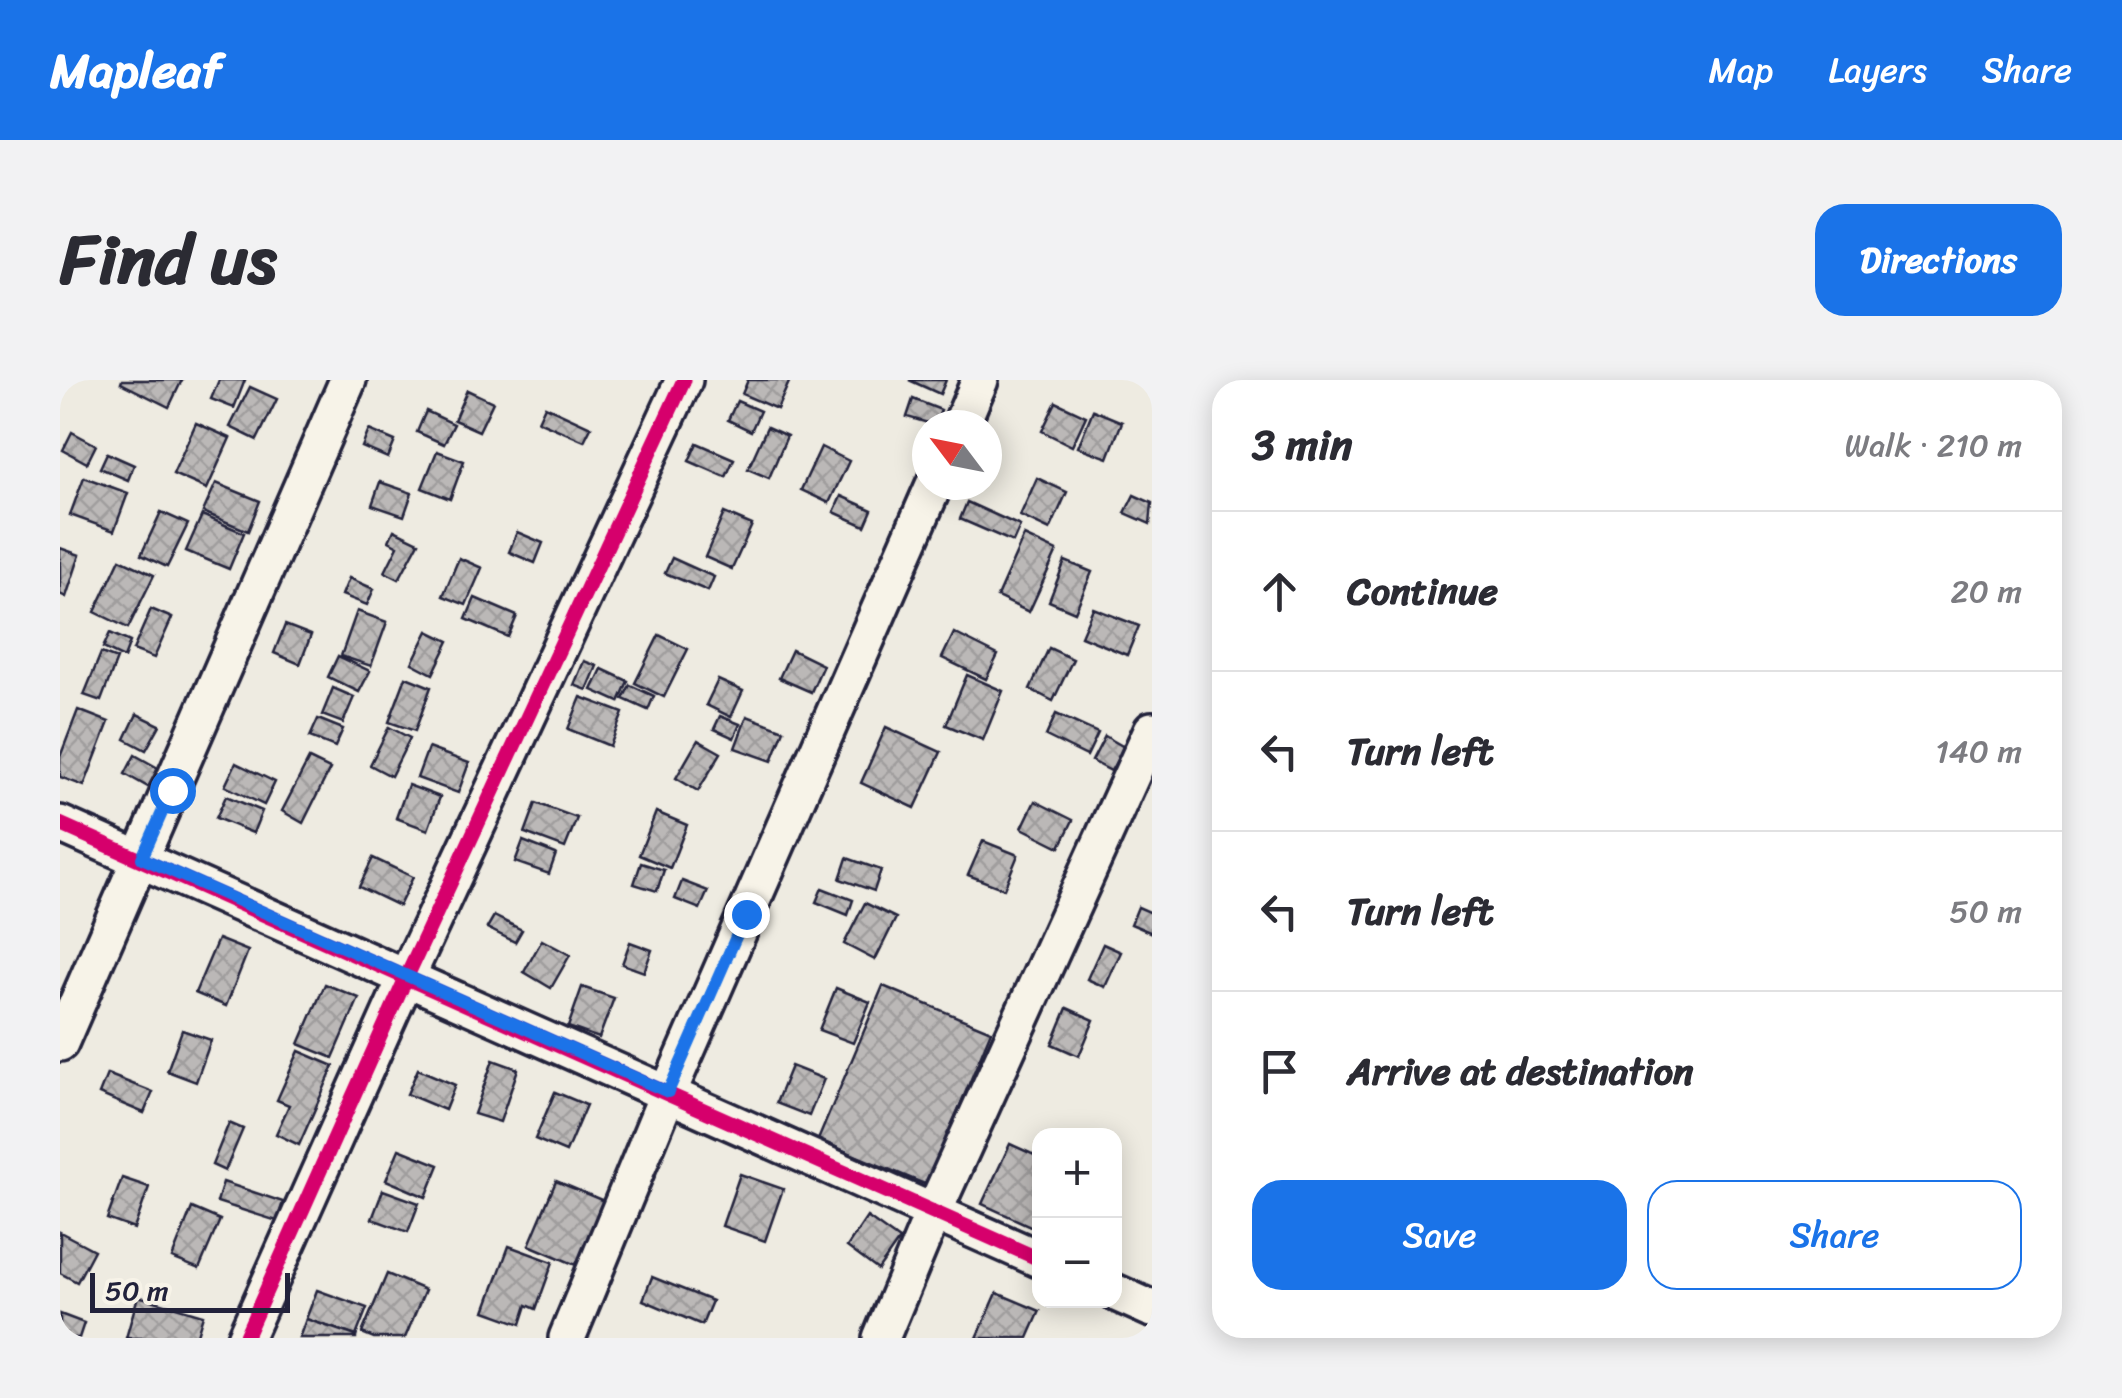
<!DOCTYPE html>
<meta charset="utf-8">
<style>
:root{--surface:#fff;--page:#f2f2f3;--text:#2b2b33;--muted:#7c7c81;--line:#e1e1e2;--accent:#1a73e8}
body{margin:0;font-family:Sriracha,sans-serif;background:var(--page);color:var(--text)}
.controls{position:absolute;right:30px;bottom:30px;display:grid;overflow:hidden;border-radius:20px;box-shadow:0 5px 25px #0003}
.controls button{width:90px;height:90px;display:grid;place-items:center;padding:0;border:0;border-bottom:2px solid var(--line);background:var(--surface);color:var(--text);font:50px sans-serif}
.compass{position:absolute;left:852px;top:30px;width:90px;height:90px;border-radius:50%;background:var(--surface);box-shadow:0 5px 25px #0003;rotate:302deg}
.scale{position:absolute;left:30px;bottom:25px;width:200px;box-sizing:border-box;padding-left:10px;border:5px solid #22223b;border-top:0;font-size:28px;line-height:35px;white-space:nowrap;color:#22223b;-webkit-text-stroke:8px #f7f3e8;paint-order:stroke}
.stop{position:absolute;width:30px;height:30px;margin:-22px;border:8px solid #1a73e8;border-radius:50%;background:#fff}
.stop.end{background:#1a73e8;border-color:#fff;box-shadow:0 2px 10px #0008}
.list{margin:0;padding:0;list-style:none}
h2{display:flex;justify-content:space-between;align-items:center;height:130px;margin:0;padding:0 40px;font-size:42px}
h2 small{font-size:32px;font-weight:400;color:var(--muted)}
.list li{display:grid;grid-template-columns:65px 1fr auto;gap:30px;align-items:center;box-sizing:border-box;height:160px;padding:0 40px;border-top:2px solid var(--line)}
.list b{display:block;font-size:38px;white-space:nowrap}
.list em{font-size:32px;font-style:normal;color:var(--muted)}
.actions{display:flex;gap:20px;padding:30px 40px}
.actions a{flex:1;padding:22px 0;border:2px solid var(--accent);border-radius:30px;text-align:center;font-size:35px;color:var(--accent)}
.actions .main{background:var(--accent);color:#fff}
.icon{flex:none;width:55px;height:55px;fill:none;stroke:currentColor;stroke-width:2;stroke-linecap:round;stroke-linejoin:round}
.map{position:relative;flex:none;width:1092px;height:958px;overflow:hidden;border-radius:30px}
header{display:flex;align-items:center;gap:60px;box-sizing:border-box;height:140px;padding:0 50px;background:var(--accent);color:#fff}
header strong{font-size:48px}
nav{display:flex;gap:55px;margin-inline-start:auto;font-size:35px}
.intro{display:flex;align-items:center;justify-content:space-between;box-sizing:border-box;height:240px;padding:0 60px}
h1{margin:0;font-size:70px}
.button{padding:25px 45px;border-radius:30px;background:var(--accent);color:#fff;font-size:35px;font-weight:700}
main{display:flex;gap:60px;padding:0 60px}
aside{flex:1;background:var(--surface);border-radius:30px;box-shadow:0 5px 25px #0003}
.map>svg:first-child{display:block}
.building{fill:url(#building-cross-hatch);stroke:#22223b;stroke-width:2.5}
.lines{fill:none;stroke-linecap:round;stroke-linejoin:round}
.minor-casing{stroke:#22223b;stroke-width:42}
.minor{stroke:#f7f3e8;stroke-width:35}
.cycleway-casing{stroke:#f7f3e8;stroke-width:21}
.cycleway{stroke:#d6006c;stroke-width:15}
.route{stroke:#1a73e8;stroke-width:12}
</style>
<header>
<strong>Mapleaf</strong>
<nav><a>Map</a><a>Layers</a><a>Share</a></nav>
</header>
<div class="intro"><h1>Find us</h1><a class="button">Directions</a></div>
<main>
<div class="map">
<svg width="1092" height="958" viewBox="0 0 1092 958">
<defs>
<pattern id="building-cross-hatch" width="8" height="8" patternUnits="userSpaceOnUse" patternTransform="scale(2.5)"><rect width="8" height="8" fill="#bbb8b7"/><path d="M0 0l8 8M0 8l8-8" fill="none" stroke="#a09e9e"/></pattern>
</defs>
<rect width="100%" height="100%" fill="#eeebe1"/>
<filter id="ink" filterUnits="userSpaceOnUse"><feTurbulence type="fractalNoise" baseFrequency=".01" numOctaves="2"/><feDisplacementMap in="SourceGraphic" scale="20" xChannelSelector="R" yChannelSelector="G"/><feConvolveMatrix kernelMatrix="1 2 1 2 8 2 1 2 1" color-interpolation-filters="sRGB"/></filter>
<g filter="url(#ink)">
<g class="building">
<polygon points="62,0 122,0 109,27 61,3"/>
<polygon points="159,0 185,0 174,28 151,19"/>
<polygon points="688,0 730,0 717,29 682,14"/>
<polygon points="849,0 886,0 880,14"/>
<polygon points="190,7 217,19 197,60 170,47"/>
<polygon points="407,10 433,22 419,51 394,40"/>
<polygon points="853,19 881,30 875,45 847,37"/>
<polygon points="677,21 700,31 691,51 668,40"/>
<polygon points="996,22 1026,36 1012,66 982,51"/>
<polygon points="485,26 531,47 524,61 478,41"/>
<polygon points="1033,30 1062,42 1048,78 1018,67"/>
<polygon points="366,31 394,44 384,64 357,52"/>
<polygon points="136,43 170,58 147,109 113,94"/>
<polygon points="707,47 727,56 709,98 688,89"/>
<polygon points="309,50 335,61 328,78 302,67"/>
<polygon points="12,52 36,65 27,83 3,70"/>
<polygon points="637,63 674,79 666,97 629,81"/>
<polygon points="761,67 789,81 769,123 741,110"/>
<polygon points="377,71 404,81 390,119 362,108"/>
<polygon points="47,73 74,85 68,100 40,88"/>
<polygon points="24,97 68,113 54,151 10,135"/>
<polygon points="977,98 1007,112 990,150 960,136"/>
<polygon points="320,102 352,113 344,136 312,125"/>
<polygon points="156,103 200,121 188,151 143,132"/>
<polygon points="1074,115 1092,123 1090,144 1065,133"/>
<polygon points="781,116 812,130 805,146 774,132"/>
<polygon points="907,122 960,146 953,162 900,139"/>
<polygon points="101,132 128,144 107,187 81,175"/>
<polygon points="664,133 692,145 672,189 645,177"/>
<polygon points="142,135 184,153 169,189 126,171"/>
<polygon points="334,150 359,162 339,199 325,192 338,166 329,161"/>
<polygon points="457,152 483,163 475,183 449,172"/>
<polygon points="964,156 997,171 969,232 937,217"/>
<polygon points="0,168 20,175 6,217 0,214"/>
<polygon points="399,178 422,188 406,225 383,216"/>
<polygon points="612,178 654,197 648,211 605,193"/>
<polygon points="60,179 94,195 68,248 35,232"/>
<polygon points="1005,181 1032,192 1015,232 989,221"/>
<polygon points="289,198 314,209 307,225 282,215"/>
<polygon points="415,218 457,236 448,257 406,239"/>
<polygon points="1033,228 1079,246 1067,275 1021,256"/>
<polygon points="91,229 112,238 94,278 73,270"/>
<polygon points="297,231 327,242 311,286 281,276"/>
<polygon points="225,245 251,255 240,284 214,273"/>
<polygon points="368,251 389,261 373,294 352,283"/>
<polygon points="50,253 70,262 64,278 43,268"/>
<polygon points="894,253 938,275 926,299 882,278"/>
<polygon points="599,255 628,269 604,317 575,303"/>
<polygon points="989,268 1013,279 993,321 970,309"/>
<polygon points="732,270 763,285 751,312 719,298"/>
<polygon points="41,273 57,279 41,321 24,315"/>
<polygon points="278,276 310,291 299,312 268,297"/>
<polygon points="524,281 537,286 527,310 514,305"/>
<polygon points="542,289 568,301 559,322 532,310"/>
<polygon points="907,295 943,311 923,360 886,345"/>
<polygon points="346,297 371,307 355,351 329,342"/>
<polygon points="658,300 683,311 671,337 646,325"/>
<polygon points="570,305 594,316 588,330 563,319"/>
<polygon points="273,308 294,317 283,343 262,335"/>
<polygon points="521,317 563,333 550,366 508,349"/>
<polygon points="18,330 49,342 24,406 0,397 0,377"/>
<polygon points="77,334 100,345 86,370 65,359"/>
<polygon points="996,334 1038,353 1027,376 986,356"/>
<polygon points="660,336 680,344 674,358 654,349"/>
<polygon points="687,336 724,350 712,381 675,368"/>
<polygon points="258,339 283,349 275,367 250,357"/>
<polygon points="329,347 350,358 331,396 310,385"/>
<polygon points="826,347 881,372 855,428 801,403"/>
<polygon points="1045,356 1064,367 1051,391 1032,381"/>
<polygon points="638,360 661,373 638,411 616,398"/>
<polygon points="368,368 409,383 398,413 357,398"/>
<polygon points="75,375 98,388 88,407 65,394"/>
<polygon points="249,379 270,389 243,443 222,431"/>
<polygon points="176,383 215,402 204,425 165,406"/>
<polygon points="348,405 380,417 368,450 336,438"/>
<polygon points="166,416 202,431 193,453 156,438"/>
<polygon points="975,421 1013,440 1000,467 962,448"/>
<polygon points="476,423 517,438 505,468 465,453"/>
<polygon points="596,432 627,445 610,488 579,475"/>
<polygon points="463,461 496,474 489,494 455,482"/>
<polygon points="923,461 958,475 944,509 908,495"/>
<polygon points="313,478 353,497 339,526 299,507"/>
<polygon points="787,478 821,490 814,511 780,499"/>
<polygon points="581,483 604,490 597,511 574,504"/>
<polygon points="622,501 648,511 640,529 615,519"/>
<polygon points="762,508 793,520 788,535 756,522"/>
<polygon points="805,523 836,538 815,580 784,564"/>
<polygon points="1078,527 1092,533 1092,553 1071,544"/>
<polygon points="434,536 462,550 455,562 427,548"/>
<polygon points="158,559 188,571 166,626 135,613"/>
<polygon points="482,560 510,575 491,608 464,592"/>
<polygon points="570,562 592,570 584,592 562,584"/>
<polygon points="1043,564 1061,572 1045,607 1027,599"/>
<polygon points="265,604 299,618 273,678 239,664"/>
<polygon points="823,606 931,651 867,805 758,760"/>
<polygon points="522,607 554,618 539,658 508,647"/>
<polygon points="776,608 810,622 793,663 759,650"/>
<polygon points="1007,628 1034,640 1019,676 992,664"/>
<polygon points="122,650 151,660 136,702 107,691"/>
<polygon points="239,671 274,686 239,765 216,754 229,725 217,720"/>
<polygon points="433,680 458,689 440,742 414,734"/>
<polygon points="731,686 764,699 749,736 716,723"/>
<polygon points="358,689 395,705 385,730 347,714"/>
<polygon points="47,694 93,712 84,733 39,714"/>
<polygon points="495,712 526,725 506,772 475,759"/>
<polygon points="169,743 183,749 165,791 152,785"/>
<polygon points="950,764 979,777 979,850 922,824"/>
<polygon points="339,769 379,785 366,817 326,800"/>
<polygon points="680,794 723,809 705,861 662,846"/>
<polygon points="62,798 89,807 74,849 47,839"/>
<polygon points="496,801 551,824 523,888 469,865"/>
<polygon points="163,802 223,822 217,841 157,822"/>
<polygon points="323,810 359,823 348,852 312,839"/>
<polygon points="132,828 160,840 139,889 112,878"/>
<polygon points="807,837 839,860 818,890 787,867"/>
<polygon points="0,852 34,870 17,902 0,893"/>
<polygon points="449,866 493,882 476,929 467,925 461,944 425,931"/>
<polygon points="327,894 365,910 345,958 314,958 302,953"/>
<polygon points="592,897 652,921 642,945 583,920"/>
<polygon points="257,910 307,928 296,956 246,939"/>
<polygon points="937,913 980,931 968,958 917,958"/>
<polygon points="78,916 143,935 136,958 66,958"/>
<polygon points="0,934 24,943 19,958 0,958"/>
<polygon points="246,939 296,956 296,958 239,958"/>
</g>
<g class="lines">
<defs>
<g id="minor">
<polyline points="901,45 920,0"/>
<polyline points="0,444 979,879"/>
<polyline points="0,663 288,0"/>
<polyline points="1054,912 1092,929"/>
<polyline points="185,958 347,596 624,0"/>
<polyline points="507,958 608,713 874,105"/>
<polyline points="821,958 874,831 1092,350"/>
</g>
</defs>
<use href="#minor" class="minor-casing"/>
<use href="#minor" class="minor"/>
<defs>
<g id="cycleway">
<polyline points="0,444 979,879"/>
<polyline points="185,958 347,596 624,0"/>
</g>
</defs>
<use href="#cycleway" class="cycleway-casing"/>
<use href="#cycleway" class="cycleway"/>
</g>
</g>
<g class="lines" filter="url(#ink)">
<polyline class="route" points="112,410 82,478 608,712 686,534"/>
</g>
</svg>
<div class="controls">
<button>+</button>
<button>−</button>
</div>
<svg class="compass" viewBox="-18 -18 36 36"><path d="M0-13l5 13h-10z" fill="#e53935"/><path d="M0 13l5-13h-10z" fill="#7c7c81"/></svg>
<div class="scale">50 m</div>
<div class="stop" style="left:112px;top:410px"></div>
<div class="stop end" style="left:686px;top:534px"></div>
</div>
<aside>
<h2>3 min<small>Walk · 210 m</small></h2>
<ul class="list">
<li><svg class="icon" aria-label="ahead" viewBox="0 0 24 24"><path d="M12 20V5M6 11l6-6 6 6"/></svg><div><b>Continue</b></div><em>20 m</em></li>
<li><svg class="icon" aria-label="left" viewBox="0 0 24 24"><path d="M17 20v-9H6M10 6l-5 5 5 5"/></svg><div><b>Turn left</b></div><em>140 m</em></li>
<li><svg class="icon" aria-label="left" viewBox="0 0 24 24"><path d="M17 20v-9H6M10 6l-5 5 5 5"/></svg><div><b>Turn left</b></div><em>50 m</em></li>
<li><svg class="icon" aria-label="arrive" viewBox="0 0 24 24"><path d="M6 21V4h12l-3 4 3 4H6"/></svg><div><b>Arrive at destination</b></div></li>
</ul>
<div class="actions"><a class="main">Save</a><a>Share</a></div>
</aside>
</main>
